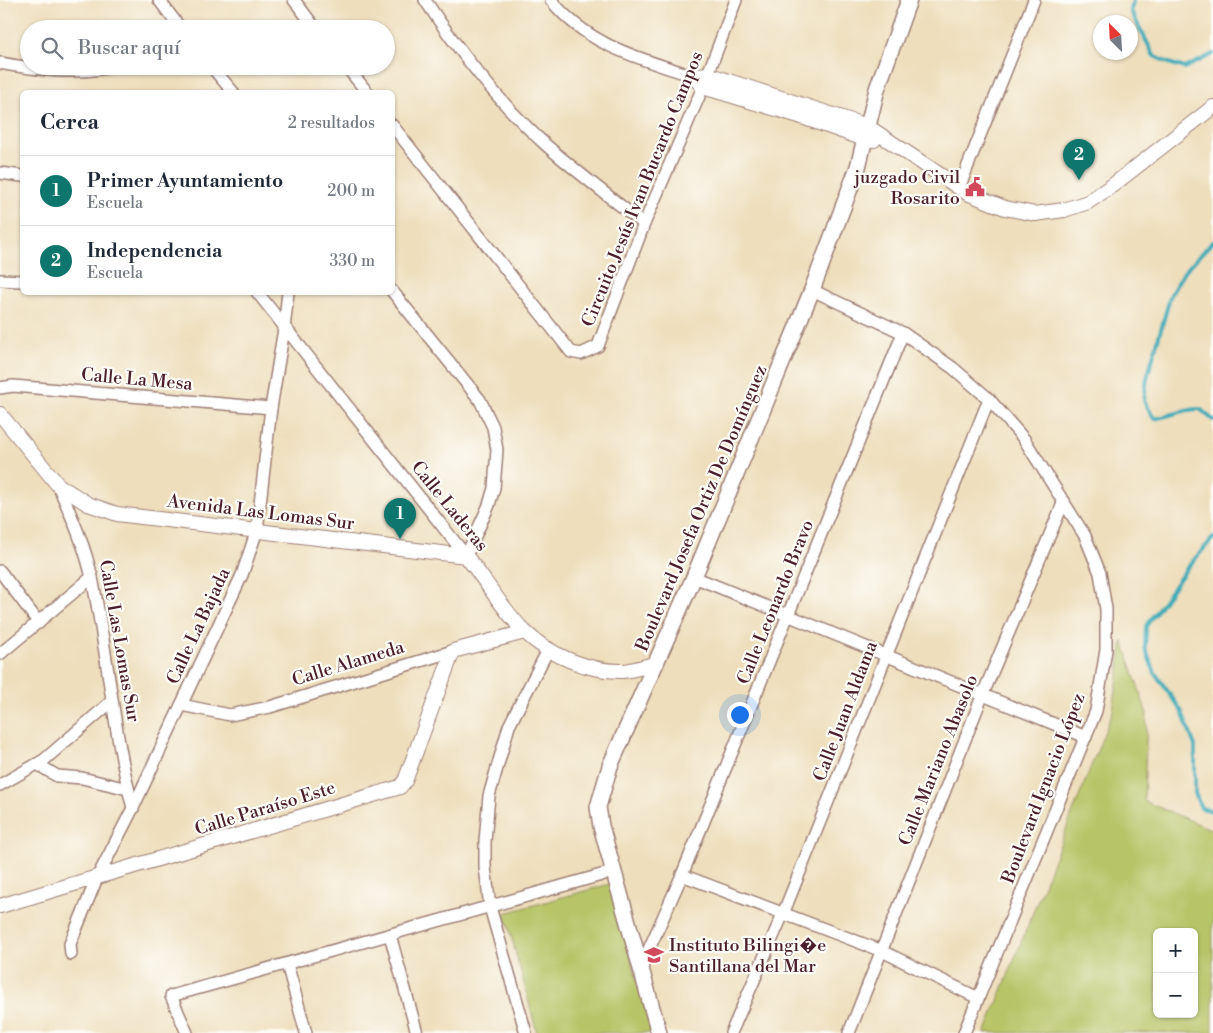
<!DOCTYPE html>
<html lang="es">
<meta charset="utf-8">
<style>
:root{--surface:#fff;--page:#f6f6f7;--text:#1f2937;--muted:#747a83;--line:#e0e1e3;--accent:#0f766e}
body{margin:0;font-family:"Libre Bodoni",serif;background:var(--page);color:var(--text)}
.controls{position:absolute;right:15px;bottom:15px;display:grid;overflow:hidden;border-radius:8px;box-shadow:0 1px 4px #0004}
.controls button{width:45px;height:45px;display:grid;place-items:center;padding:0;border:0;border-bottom:1px solid var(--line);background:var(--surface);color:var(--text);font:25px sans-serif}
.compass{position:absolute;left:1093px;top:15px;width:45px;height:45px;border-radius:50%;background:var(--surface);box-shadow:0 1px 4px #0004;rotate:336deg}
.you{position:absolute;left:739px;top:714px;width:18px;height:18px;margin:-12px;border:4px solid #fff;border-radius:50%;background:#1a73e8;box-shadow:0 0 0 8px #1a73e833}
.badge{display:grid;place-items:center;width:32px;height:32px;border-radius:50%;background:var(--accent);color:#fff;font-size:16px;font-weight:700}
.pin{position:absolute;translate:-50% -41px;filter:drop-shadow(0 1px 2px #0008)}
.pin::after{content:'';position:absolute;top:26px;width:18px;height:15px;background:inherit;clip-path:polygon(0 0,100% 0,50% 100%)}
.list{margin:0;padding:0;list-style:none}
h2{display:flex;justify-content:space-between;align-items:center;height:65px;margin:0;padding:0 20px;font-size:21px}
h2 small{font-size:16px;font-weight:400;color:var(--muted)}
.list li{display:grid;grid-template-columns:32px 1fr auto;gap:15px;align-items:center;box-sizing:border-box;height:70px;padding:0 20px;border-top:1px solid var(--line)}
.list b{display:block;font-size:19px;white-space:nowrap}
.list p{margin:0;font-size:16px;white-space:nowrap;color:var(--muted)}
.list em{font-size:16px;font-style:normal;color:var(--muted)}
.icon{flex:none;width:28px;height:28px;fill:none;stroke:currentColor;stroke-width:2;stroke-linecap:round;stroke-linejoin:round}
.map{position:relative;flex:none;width:1213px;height:1033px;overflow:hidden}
.search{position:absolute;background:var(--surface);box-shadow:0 1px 4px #0004;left:20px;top:20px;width:375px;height:55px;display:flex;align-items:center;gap:12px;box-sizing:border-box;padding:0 18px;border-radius:28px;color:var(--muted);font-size:19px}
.panel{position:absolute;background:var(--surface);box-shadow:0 1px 4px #0004;left:20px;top:90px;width:375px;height:205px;border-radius:8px}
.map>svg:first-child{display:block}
.green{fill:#b7c567;stroke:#807249;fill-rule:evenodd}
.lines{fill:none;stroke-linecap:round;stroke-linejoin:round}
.stream{stroke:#3babb9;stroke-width:4}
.minor-casing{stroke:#9c7e74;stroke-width:14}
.tertiary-casing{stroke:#9c7e74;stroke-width:16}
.secondary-casing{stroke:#9c7e74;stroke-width:18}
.minor{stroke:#fff;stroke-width:11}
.tertiary{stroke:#fff;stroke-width:14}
.secondary{stroke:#fff;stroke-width:15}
.labels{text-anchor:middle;stroke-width:4.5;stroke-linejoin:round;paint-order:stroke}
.poi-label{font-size:18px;fill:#4a1f2b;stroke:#fdfcf7;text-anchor:end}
.street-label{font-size:18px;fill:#4a1f2b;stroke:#fdfcf7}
</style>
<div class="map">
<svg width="1213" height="1033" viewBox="0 0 1213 1033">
<rect width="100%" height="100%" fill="#fdfcf7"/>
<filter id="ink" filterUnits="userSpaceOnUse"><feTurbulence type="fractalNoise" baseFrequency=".02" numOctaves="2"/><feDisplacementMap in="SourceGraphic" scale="10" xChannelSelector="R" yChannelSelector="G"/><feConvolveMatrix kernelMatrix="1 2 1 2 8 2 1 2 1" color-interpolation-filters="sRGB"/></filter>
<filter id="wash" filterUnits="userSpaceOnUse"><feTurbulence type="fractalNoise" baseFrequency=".0096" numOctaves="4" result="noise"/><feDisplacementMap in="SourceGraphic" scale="20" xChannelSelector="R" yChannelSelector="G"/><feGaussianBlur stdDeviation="1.12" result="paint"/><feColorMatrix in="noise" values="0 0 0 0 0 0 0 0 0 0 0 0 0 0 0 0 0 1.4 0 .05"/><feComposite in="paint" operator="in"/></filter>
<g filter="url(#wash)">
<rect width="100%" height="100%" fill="#eedebc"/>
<g class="green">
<path d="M1123 641 1147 714 1144 801 1213 830V1033H985L1113 711ZM1157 932H1194V1014H1157Z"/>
<polygon points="610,884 652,1033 537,1033 505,913"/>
</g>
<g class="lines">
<g class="stream">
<polyline points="1133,0 1131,11 1154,56 1169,63 1185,68 1213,54"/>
<path d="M1213 241 1184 272 1171 294 1147 378 1144 400 1154 419C1170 416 1184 409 1200 409L1213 420"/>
<polyline points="1213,538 1187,568 1146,626 1145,648 1155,673 1182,712 1195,746 1195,793 1201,808 1213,811"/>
</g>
</g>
</g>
<g filter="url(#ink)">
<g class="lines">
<defs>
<g id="minor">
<polyline points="159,0 181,29"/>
<polyline points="294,0 316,29"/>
<path d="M425 0C460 53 499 103 546 145 578 173 611 198 644 224"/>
<path d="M551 0C588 46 639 58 693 76"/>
<path d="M0 63C32 69 82 76 114 66"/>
<polyline points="211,66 233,92"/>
<polyline points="346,66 367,92"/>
<polyline points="392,125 571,352 581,354 598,346 644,224 703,87 736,0"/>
<polyline points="0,173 22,176"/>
<polyline points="959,188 1034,0"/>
<polyline points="0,280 22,281"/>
<polyline points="812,290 903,333 953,368 989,399 1024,439 1085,536 1100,573 1106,609 1106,650 1096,711 964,1033"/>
<polyline points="257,292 466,556 489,505 494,488 497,450 493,427 480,400 392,291"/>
<polyline points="0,388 13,386 271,408"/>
<path d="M58 485C71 515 85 546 92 578 108 654 113 732 133 808"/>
<polyline points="0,571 39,623"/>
<polyline points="694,577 1086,737"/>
<polyline points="0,654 92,577"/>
<polyline points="181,705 230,715 270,707 453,651"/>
<polyline points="37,764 57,776 82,778 128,789"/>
<polyline points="0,785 44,760 111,702"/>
<polyline points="682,875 882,951 978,998"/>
<polyline points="390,935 417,1033"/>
<polyline points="71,954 70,944 97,878 133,808 242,575 257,530 271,408 284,329 288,292"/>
<polyline points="287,964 306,1033"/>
<polyline points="641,967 682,875 903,333"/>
<polyline points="187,1033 171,996 612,872"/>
<polyline points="526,1033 490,907 485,867 485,841 489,796 509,726 549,648"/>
<polyline points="731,1033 783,914 989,399"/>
<polyline points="849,1033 983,694 1064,501"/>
</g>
<g id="tertiary">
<polyline points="693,76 707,74 867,126 967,193 1005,208 1035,214 1064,210 1088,202 1113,185 1213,107"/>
<polyline points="693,76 703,87 796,115 864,139 874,140"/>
<path d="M0 414 58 485 88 504 117 514 466 556C486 581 503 610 525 632 549 655 589 672 623 671 634 670 646 666 657 663"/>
<polyline points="0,906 400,787 405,781 453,651 525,632"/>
</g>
<polyline id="secondary" points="659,1033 601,826 598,807 610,766 694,577 812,290 858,167 877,89 909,0"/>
</defs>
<use href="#minor" class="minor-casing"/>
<use href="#tertiary" class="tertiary-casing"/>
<use href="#secondary" class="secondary-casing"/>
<use href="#minor" class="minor"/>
<use href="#tertiary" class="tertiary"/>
<use href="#secondary" class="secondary"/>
</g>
</g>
<defs>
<symbol id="civic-bare" viewBox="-9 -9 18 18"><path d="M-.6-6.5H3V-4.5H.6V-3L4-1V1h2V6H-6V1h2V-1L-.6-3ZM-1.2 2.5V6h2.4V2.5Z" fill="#d1495b" stroke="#fdfcf7" stroke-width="2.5" paint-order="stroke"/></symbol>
<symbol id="school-bare" viewBox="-9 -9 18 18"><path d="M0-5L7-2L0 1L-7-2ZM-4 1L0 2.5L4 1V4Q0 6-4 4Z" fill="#d1495b" stroke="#fdfcf7" stroke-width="2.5" paint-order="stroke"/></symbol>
</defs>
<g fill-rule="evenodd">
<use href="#civic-bare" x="961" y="173" width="28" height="28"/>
<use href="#school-bare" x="640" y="941" width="28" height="28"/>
</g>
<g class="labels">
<g class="poi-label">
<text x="960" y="183">juzgado Civil<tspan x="960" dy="21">Rosarito</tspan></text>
<text x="669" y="951" text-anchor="start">Instituto Bilingi�e<tspan x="669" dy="21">Santillana del Mar</tspan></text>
</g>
<g class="street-label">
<text transform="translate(642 189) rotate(-68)" y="6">Circuito Jesús Ivan Bucardo Campos</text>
<text transform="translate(137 379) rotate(5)" y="6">Calle La Mesa</text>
<text transform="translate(450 506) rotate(51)" y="6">Calle Laderas</text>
<text transform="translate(701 508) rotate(-67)" y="6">Boulevard Josefa Ortiz De Domínguez</text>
<text transform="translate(261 512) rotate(7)" y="6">Avenida Las Lomas Sur</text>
<text transform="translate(775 602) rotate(-68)" y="6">Calle Leonardo Bravo</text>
<text transform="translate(198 626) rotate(-65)" y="6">Calle La Bajada</text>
<text transform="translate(120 641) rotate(80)" y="6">Calle Las Lomas Sur</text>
<text transform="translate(348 663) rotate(-17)" y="6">Calle Alameda</text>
<text transform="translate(845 711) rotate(-69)" y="6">Calle Juan Aldama</text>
<text transform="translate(938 760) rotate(-68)" y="6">Calle Mariano Abasolo</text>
<text transform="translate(1043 788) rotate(-69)" y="6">Boulevard Ignacio López</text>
<text transform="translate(265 808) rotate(-17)" y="6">Calle Paraíso Este</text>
</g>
</g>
</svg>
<div class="controls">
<button>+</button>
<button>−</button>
</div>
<svg class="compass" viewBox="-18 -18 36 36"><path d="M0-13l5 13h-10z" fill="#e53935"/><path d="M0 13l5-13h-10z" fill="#747a83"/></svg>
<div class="you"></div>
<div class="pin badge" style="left:400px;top:539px">1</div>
<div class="pin badge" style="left:1079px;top:180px">2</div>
<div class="search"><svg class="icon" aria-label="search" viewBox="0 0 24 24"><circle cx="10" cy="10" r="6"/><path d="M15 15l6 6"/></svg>Buscar aquí</div>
<section class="panel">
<h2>Cerca<small>2 resultados</small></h2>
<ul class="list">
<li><span class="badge">1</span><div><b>Primer Ayuntamiento</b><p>Escuela</p></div><em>200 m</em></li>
<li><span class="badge">2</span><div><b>Independencia</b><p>Escuela</p></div><em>330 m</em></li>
</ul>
</section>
</div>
